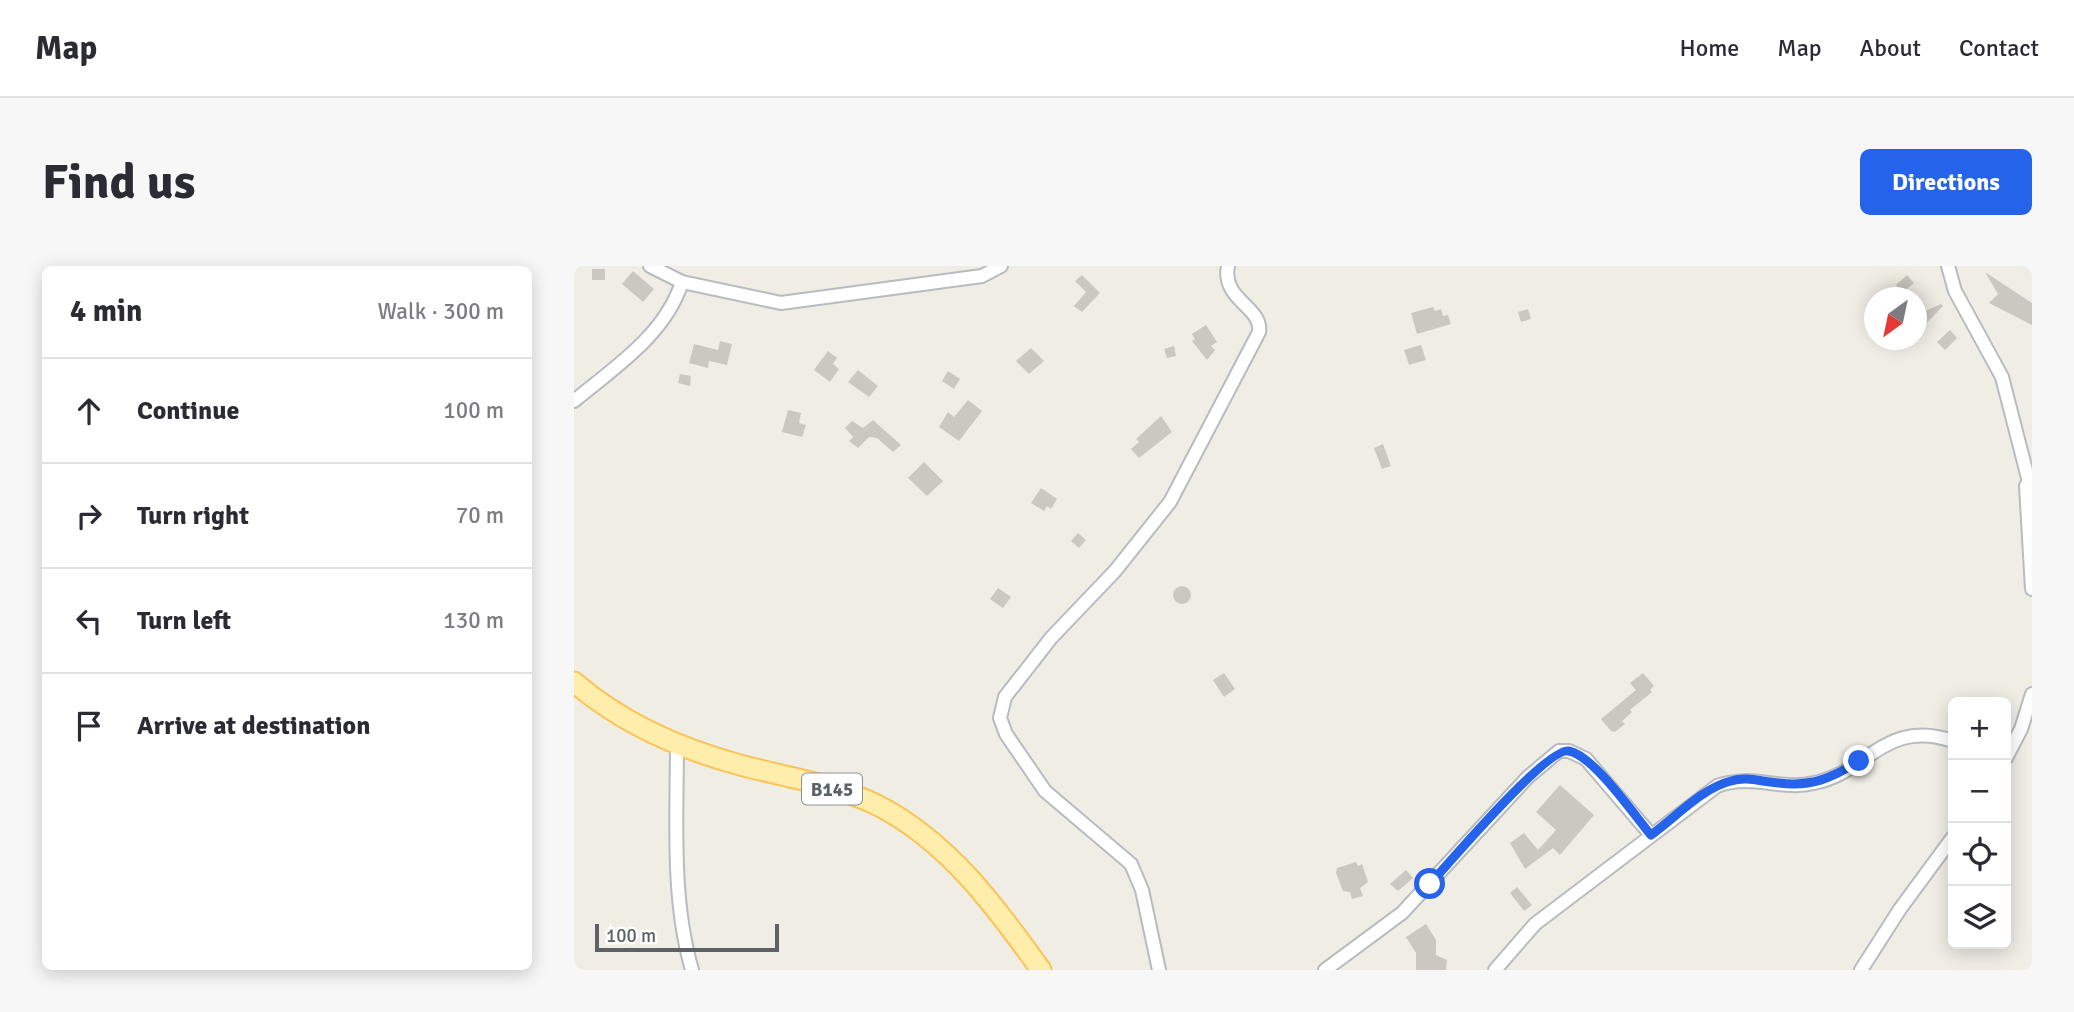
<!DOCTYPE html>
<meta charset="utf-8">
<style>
:root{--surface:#fff;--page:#f7f7f7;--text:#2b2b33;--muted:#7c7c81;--line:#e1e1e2;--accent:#2563eb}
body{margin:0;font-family:Signika,sans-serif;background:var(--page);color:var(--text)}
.controls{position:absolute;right:21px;bottom:21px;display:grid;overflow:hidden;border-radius:10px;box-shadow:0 4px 18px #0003}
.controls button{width:63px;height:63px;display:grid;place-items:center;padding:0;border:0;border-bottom:2px solid var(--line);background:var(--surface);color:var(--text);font:35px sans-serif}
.compass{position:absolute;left:1290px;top:21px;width:63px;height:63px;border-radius:50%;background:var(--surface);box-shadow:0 4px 18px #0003;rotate:213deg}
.scale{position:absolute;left:21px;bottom:18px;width:184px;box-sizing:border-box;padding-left:7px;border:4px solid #5d6267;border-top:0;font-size:19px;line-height:24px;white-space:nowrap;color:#5d6267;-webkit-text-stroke:5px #fff;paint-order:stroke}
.stop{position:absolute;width:21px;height:21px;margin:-16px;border:5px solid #2563eb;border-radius:50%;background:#fff}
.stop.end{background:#2563eb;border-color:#fff;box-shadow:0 2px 7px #0008}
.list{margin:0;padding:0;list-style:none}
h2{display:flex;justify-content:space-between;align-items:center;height:91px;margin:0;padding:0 28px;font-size:30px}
h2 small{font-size:23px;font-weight:400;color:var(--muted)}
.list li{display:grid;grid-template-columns:46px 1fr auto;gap:21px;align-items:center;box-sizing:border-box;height:105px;padding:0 28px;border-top:2px solid var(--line)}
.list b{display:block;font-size:26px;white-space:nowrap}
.list em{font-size:23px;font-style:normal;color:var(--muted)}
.icon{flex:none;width:38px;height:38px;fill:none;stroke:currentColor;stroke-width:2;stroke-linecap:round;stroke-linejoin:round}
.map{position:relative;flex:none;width:1458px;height:704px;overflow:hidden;border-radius:10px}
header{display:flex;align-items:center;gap:42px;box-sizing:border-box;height:98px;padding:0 35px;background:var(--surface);border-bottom:2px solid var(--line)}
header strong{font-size:33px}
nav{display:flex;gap:38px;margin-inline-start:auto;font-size:24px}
.intro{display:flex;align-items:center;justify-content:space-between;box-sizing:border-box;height:168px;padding:0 42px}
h1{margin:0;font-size:49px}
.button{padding:18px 32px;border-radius:10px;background:var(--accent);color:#fff;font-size:24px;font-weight:700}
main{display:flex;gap:42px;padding:0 42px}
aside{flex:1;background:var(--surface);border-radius:10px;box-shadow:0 4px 18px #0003}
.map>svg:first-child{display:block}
.building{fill:#cbc8c2}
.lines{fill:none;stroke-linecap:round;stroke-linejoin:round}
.street-casing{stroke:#b8bbc0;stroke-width:16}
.primary-casing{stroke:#fbc353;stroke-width:23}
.street{stroke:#fff;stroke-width:12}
.primary{stroke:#ffedab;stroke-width:19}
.route{stroke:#2563eb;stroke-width:9}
.labels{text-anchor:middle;stroke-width:5;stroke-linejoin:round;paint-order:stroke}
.shield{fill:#fff;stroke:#8e9195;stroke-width:2}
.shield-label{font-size:19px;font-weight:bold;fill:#5d6267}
</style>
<header>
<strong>Map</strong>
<nav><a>Home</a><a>Map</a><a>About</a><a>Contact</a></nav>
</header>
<div class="intro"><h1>Find us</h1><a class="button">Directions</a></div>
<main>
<aside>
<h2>4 min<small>Walk · 300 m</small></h2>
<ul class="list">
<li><svg class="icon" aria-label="ahead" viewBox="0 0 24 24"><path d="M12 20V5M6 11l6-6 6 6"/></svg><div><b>Continue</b></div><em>100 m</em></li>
<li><svg class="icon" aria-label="right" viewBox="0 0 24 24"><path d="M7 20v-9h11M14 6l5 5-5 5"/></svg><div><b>Turn right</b></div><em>70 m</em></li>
<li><svg class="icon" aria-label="left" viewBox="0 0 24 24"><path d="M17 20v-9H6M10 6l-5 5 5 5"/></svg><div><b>Turn left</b></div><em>130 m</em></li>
<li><svg class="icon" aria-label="arrive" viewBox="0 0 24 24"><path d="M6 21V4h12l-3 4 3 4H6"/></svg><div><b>Arrive at destination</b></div></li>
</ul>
</aside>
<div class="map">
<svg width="1458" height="704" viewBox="0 0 1458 704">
<rect width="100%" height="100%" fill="#f0ede5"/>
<g class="building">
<rect x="18" y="3" width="13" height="11"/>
<polygon points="59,5 80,23 69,36 48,18"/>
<polygon points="1411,6 1458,37 1458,59 1415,37 1424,28"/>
<polygon points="508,9 526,27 508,46 500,40 512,26 501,15"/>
<polygon points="1333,9 1340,17 1328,27 1322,19"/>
<polygon points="1367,38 1369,40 1342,68 1342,53 1349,46"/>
<polygon points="859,41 861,45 867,43 869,50 874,49 877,58 843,68 837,47"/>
<polygon points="954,43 957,53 947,56 944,46"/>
<polygon points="632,59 643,76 637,80 641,84 633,94 618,75 621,73 618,68"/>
<polygon points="1376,64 1383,72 1371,84 1363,76"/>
<polygon points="146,75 158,78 153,99 135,95 134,102 115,97 120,78 144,84"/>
<polygon points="847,79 852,94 835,99 830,84"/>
<polygon points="600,80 602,90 593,92 590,83"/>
<polygon points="457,82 470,95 455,108 442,95"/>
<polygon points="254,85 263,92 259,98 265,103 256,116 240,104"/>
<polygon points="284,104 304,120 295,131 274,116"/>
<polygon points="374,105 386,113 380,123 368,115"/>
<polygon points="106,108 117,110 116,120 104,117"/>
<polygon points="394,134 408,145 385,175 365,161 374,146 380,151"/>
<polygon points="214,144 227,147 225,157 232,159 228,171 208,166"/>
<polygon points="587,150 598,166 565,192 557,183 565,176 562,173"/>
<polygon points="299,154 327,179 319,186 303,172 295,171 284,182 275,175 279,171 271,162 278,155 289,162"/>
<polygon points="809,178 817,200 808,203 800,182"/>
<polygon points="350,196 369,215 353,230 334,212"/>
<polygon points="467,222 483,233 477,243 473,240 470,245 457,237"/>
<polygon points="504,267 512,274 505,282 497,275"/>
<circle cx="608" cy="329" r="9"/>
<polygon points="424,322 437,331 429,342 416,333"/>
<polygon points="650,407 661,423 650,431 639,414"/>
<polygon points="1069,407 1080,420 1076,424 1078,426 1056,444 1058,446 1048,455 1051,458 1041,466 1037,465 1027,453 1062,424 1056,417"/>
<polygon points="986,519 1020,549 986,589 979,582 951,603 936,577 950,567 964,584 982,564 962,546"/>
<polygon points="782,596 784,600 788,598 794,616 786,622 789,630 778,633 776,626 769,625 762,607 763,602"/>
<polygon points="832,604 839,612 824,625 816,618"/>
<polygon points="943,621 958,639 950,645 936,627"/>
<polygon points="852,658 862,674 862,689 873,694 872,704 842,704 842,687 832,671"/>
</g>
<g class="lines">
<defs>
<g id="street">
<polyline points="76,0 108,16 207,37 408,10 427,0"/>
<polyline points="1374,0 1381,25 1428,111 1454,212"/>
<path d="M0 135C41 101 91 69 108 16"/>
<polyline points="1458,209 1452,220 1458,323"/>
<path d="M103 477C103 551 97 632 118 704"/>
<polyline points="1432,492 1447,463 1458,428"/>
<path d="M585 704 568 624 557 598 471 525 432 468 426 452 431 431 477 372 541 305 596 236 685 66C689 41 647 34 654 0"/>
<polyline points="751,704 828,647 954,511 985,485 995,485 1012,493 1077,569"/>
<path d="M921 704 961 658 1143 520C1179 507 1206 525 1240 517 1295 506 1311 452 1379 475"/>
<polyline points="1287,704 1326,643 1379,571"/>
</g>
<path id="primary" d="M0 416C46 456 107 483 166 499 211 511 260 518 303 539 374 575 422 641 467 704"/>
</defs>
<use href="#street" class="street-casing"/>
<use href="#primary" class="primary-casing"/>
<use href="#street" class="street"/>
<use href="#primary" class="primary"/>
</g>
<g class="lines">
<path class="route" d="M856 618C875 597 974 480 995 485 1020 490 1060 549 1077 569 1101 552 1128 522 1157 515 1173 510 1188 516 1205 517 1238 521 1258 512 1285 495"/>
</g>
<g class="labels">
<rect class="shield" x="228" y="507.5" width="60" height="31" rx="5"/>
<g class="shield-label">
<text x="258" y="530">B145</text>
</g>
</g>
</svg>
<div class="controls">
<button>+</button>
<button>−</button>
<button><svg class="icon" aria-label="locate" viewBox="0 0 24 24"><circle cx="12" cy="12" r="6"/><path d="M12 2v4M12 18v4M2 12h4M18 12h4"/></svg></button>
<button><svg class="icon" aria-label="layers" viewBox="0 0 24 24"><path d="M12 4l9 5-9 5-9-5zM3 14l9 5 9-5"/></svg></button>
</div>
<svg class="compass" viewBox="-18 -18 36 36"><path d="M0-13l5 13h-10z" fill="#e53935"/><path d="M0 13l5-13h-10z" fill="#7c7c81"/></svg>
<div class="scale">100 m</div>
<div class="stop" style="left:856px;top:618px"></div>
<div class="stop end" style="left:1285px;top:495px"></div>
</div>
</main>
